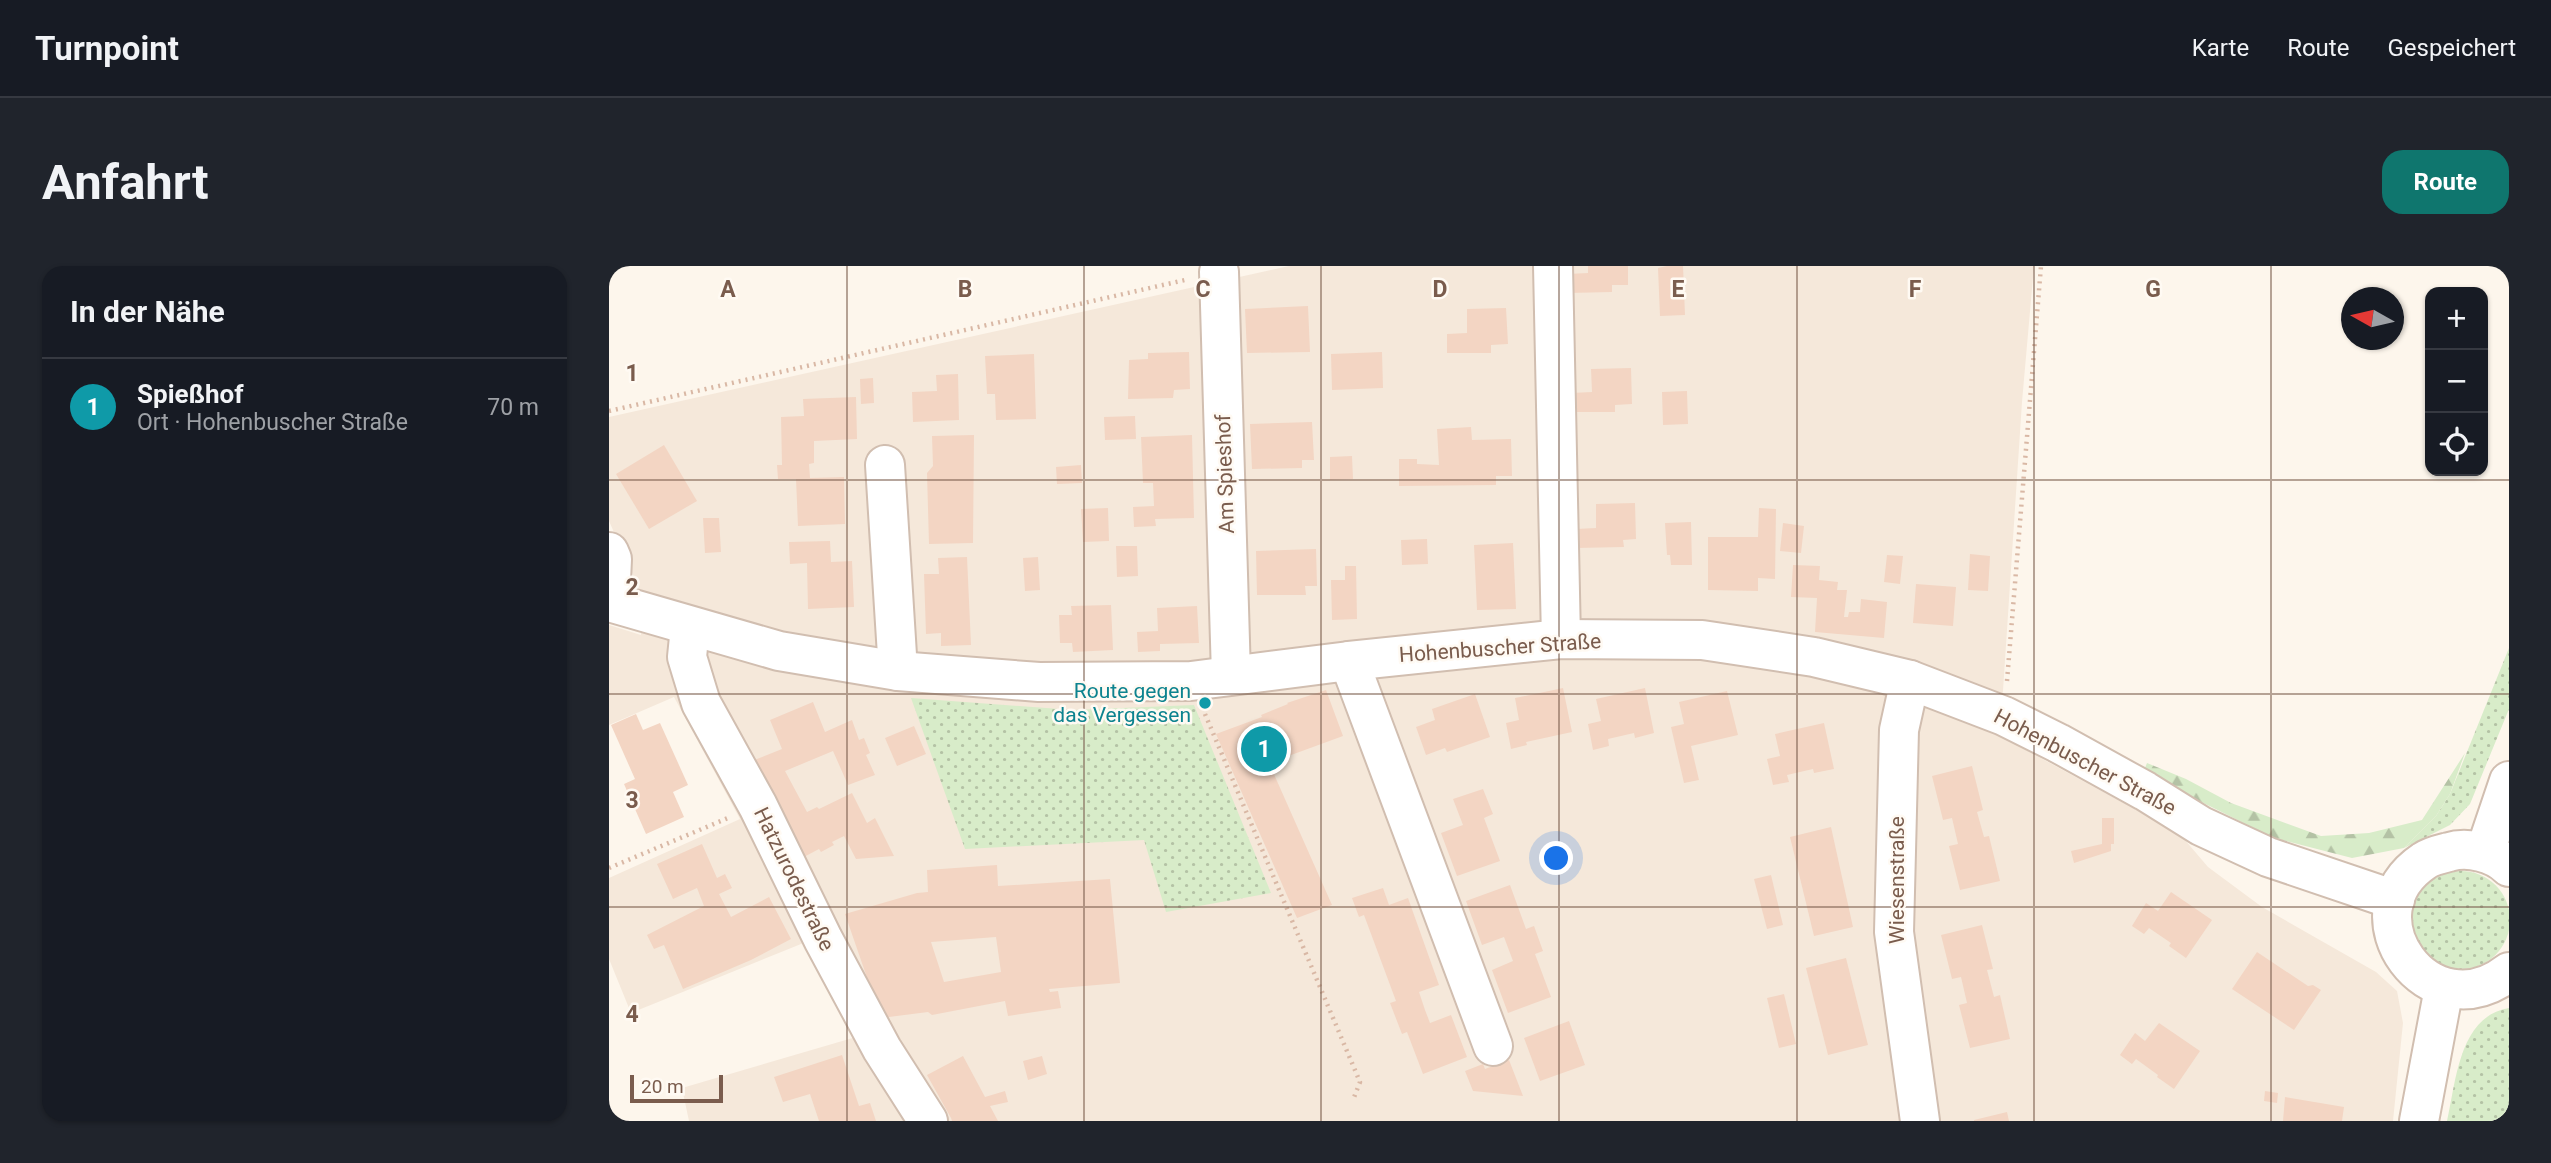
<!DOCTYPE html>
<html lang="de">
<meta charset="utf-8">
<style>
:root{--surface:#171b24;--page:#20242c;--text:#f1f3f6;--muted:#9ea1a6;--line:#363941;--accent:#0f766e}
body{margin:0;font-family:Roboto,sans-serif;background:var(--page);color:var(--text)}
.controls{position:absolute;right:21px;top:21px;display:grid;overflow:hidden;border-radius:14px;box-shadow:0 2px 5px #0004}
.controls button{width:63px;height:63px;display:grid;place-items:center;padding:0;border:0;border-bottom:2px solid var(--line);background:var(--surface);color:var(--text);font:35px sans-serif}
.compass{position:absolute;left:1732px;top:21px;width:63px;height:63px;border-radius:50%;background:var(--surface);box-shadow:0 2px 5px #0004;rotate:278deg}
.scale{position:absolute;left:21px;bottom:18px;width:93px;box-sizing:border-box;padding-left:7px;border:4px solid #7a5c4d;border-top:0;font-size:19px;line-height:24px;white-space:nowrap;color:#7a5c4d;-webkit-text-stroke:5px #fffaf3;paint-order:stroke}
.you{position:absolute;left:948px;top:593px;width:24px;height:24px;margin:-18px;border:5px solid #fff;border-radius:50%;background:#1a73e8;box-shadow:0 0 0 10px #1a73e833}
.badge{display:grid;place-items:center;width:46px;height:46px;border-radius:50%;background:var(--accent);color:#fff;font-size:23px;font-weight:700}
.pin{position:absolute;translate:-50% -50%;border:4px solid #fff;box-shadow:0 2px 7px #0006}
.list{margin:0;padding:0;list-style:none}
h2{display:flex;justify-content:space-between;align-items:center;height:91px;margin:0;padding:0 28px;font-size:30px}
h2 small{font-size:23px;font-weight:400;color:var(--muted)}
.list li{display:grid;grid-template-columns:46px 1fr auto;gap:21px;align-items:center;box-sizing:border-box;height:98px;padding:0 28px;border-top:2px solid var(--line)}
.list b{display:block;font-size:26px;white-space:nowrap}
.list p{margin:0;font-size:23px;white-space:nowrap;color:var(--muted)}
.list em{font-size:23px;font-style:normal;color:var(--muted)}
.icon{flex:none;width:38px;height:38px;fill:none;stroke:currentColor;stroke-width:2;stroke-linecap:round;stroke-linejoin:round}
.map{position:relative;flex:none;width:1900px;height:855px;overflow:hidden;border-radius:21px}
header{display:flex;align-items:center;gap:42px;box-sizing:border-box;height:98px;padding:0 35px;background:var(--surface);border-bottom:2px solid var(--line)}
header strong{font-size:33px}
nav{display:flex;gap:38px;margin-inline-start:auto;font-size:24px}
.intro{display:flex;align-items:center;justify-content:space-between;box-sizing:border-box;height:168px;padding:0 42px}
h1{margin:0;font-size:49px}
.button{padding:18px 32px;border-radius:21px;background:var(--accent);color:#fff;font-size:24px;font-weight:700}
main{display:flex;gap:42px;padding:0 42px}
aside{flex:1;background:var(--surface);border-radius:21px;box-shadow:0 2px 5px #0004}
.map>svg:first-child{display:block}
.residential{fill:#f5e8da}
.grass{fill:url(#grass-dots)}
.forest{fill:url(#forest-firs)}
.building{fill:#f3d5c3;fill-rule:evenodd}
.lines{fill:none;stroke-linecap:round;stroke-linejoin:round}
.minor-casing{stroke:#d1beb0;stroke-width:42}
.path{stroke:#d9b8a5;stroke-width:4.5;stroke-dasharray:2 5;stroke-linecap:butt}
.minor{stroke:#fff;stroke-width:38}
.grid{fill:none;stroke:#7a5c4d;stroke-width:2;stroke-opacity:0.55}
.culture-dot{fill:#0f9aa8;stroke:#fffaf3;stroke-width:2.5}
.labels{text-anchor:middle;stroke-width:5;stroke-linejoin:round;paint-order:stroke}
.street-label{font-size:21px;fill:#7a5c4d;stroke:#fffaf3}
.culture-label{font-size:21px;fill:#0d838f;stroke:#fffaf3;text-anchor:end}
.grid-label{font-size:23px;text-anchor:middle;font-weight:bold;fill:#7a5c4d;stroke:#fffaf3;stroke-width:5;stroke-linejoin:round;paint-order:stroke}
</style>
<header>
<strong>Turnpoint</strong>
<nav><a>Karte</a><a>Route</a><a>Gespeichert</a></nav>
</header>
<div class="intro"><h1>Anfahrt</h1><a class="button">Route</a></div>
<main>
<aside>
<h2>In der Nähe<small></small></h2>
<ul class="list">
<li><span class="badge" style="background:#0f9aa8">1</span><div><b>Spießhof</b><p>Ort · Hohenbuscher Straße</p></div><em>70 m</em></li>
</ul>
</aside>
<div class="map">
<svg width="1900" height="855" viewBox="0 0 1900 855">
<defs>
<pattern id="grass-dots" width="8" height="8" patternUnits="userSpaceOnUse" patternTransform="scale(1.75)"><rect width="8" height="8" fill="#d8ecc9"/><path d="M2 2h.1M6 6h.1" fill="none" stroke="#b4c2a5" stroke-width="1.8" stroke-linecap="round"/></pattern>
<pattern id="forest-firs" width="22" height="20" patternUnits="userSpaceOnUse" patternTransform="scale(1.75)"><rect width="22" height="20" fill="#d8ecc9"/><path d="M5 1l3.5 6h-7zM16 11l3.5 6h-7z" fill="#b4c2a5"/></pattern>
</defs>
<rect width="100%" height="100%" fill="#fdf6ec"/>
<polygon class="residential" points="680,0 1425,0 1413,136 1391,470 1570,567 1599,601 1653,641 1767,706 1788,725 1794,757 1784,855 80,855 73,822 247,771 197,676 22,747 0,693 0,612 131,553 65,431 0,459 0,359 32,369 31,325 0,255 0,151"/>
<g class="grass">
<polygon points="1900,382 1900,443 1861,538 1841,559 1795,582 1827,550 1841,528"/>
<polygon points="302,432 464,444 585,439 662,627 557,646 535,574 356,583"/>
<circle cx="1852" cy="654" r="49"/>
<path d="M1900 742V855H1838C1847 816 1850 750 1900 742Z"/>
</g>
<polygon class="forest" points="1856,487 1841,528 1827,550 1795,582 1743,592 1665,572 1534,507 1538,497 1577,513 1622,537 1712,570 1760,567 1813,554"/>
<g class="building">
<polygon points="979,0 1019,0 1019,19 1003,19 1003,26 959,27 959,8 979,7"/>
<polygon points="1058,0 1074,0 1076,49 1051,50 1049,2"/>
<polygon points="699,40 701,86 638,87 636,43"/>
<polygon points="897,42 899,78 882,79 882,87 838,87 838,68 858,67 858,43"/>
<polygon points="580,86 581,123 565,124 564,132 519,133 520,94 539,93 539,87"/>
<polygon points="773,86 774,122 723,124 722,88"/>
<polygon points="425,88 427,153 387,154 386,128 378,128 376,90"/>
<polygon points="1022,102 1023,138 1006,139 1006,146 962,146 962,127 983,126 982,103"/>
<polygon points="349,108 350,154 304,156 303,126 328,125 327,109"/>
<polygon points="264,112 265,137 252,138 251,113"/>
<polygon points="1078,125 1079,158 1054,159 1053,126"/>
<polygon points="247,131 248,173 205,175 205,197 200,198 201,212 235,211 236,258 189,260 187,213 169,213 168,199 173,199 172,151 195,150 194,133"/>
<polygon points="526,150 527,173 496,174 495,151"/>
<polygon points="703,156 705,194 693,194 693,202 643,203 641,158"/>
<polygon points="862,161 863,174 902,173 903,210 887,210 887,219 790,220 790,193 808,193 808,198 830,199 828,163"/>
<polygon points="365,169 364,277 320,278 318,207 324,200 323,170"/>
<polygon points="583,169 585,252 546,253 547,260 525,261 524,241 545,240 544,217 534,217 532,171"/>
<polygon points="55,179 88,235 40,263 7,208"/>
<polygon points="743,190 744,213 721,214 721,191"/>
<polygon points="472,199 473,217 448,218 447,201"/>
<polygon points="1026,237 1027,273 1014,274 1015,281 967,282 967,263 987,262 987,238"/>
<polygon points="499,242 500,275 474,276 472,243"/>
<polygon points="1150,242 1167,243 1166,313 1149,312 1149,325 1099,324 1099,271 1149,271"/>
<polygon points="94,252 110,252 112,286 96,287"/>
<polygon points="1082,256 1083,299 1062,299 1061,289 1058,289 1056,257"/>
<polygon points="1174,257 1195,260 1192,287 1171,285"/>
<polygon points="818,273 819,298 793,299 792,274"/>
<polygon points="221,275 222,296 243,295 245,341 199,343 198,297 181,298 180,276"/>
<polygon points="904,277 907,343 868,344 865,279"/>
<polygon points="507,280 528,280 529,310 508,311"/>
<polygon points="707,283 708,320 696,320 697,329 648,329 647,285"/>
<polygon points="1361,288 1381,290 1379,325 1359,324"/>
<polygon points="1278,289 1294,290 1291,318 1275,316"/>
<polygon points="358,291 362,379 332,380 332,367 317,368 315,308 330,308 329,292"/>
<polygon points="429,291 431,324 416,325 414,292"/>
<polygon points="1184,299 1211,300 1210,314 1229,316 1228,324 1238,324 1235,351 1239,351 1240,346 1251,346 1252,333 1278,336 1275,372 1206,366 1208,332 1182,331"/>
<polygon points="736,300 747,300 748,353 723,354 722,314 736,314"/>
<polygon points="1307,318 1347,321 1344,360 1304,357"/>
<polygon points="502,339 504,384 464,386 463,377 451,377 450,349 463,349 462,340"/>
<polygon points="588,340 590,377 551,378 551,385 529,386 528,366 549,365 548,342"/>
<polygon points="954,422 963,466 917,476 918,479 902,483 897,457 910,454 906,432"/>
<polygon points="1036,422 1045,467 1026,472 1025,467 999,473 1000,480 984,484 979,458 992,455 987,433"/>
<polygon points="717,424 734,470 660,497 723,639 688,652 607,468 653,451 652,449 679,438 678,437"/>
<polygon points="1118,425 1129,469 1082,480 1090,514 1075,517 1062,461 1075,458 1070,436"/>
<polygon points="866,428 881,471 838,486 836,482 817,489 807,461 826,454 823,443"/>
<polygon points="204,436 216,466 243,454 250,474 255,472 261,487 257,489 266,509 239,519 224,485 176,505 198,546 208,541 210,543 243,527 258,557 266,552 285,590 247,593 235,570 223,576 225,579 212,586 210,583 193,592 143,495 173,483 161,454"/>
<polygon points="27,448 34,464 51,457 79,519 64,526 75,551 37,568 15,518 26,513 2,459"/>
<polygon points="1215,457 1225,503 1205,507 1204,503 1178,509 1180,516 1164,519 1158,493 1171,490 1166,468"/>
<polygon points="305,460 317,488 288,500 276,472"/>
<polygon points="1363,500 1374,544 1368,546 1375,571 1380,570 1391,615 1351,624 1340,580 1349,578 1343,552 1334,554 1323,510"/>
<polygon points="874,523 884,548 875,552 891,595 848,610 832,567 854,559 844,533"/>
<polygon points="1493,552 1505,552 1505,578 1502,578 1502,585 1465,597 1462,585 1493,578"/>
<polygon points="1222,561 1244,661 1205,670 1181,571"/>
<polygon points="93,578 108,612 116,608 123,622 110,628 122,651 160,631 182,673 142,694 74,723 55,679 45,683 38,669 95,640 88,622 64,633 48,598"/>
<path d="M388 599 389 620 501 613 511 717 440 723 441 726 449 725 452 742 399 750 396 735 323 749 319 746 272 752 236 648 308 627 319 626 318 604ZM387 671 392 706 335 716 322 676Z"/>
<polygon points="1162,609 1174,659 1158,663 1145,613"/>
<polygon points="901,619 917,663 925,660 934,685 926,688 942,731 899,747 883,704 904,695 895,671 873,679 857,635"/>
<polygon points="774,622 780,639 799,632 830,719 810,726 816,744 821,757 842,749 858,791 814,808 798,766 793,768 781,737 787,735 755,649 750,651 743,632"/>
<polygon points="1562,626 1603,654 1577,692 1560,680 1562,677 1540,662 1535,668 1523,660 1537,637 1549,645"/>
<polygon points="1373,659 1384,703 1378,704 1385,731 1391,729 1401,773 1361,782 1350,739 1358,737 1352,711 1343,713 1332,669"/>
<polygon points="1648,686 1699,720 1704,719 1712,724 1685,764 1623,723"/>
<polygon points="1237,692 1259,779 1219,789 1197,702"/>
<polygon points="1175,728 1187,778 1170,782 1158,732"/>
<polygon points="960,755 976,799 931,815 915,772"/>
<polygon points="1550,757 1591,785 1565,823 1548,811 1549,809 1527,793 1523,798 1511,789 1526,767 1536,775"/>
<polygon points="233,789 250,840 261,837 267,855 210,855 201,828 174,836 165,811"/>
<polygon points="354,790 376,831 396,825 399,836 381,840 389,855 343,855 342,852 318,809"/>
<polygon points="433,790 438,808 419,814 414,795"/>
<polygon points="900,794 914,830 864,825 856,805 874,798 876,803"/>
<polygon points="1656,825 1669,827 1668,837 1655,835"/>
<polygon points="1676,831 1735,841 1733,855 1674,855"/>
<polygon points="1398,846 1400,855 1365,855 1365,854"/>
</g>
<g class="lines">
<defs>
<g id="minor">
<polyline points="944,0 952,373"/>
<polyline points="610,6 622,409"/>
<polyline points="276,199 289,405"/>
<polyline points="0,286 3,293 1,336"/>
<polyline points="0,336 170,385 289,405 430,416 582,415 740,395 952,373 1093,374 1205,391 1301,414 1395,450 1449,477 1536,525 1592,560 1659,591 1786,634"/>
<polyline points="81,361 78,391 92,437 149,540 214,673 273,783 319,855"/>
<polyline points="740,395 884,780"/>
<polyline points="1301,414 1290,464 1285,666 1311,855"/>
<polyline points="1876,586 1900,515"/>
<path d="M1900 601C1886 587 1859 580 1840 586 1832 588 1822 590 1815 595 1735 649 1821 768 1900 706"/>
<polyline points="1810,855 1835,722"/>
</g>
</defs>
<use href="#minor" class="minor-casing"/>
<g class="path">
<polyline points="0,145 576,14"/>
<polyline points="1398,415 1432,0"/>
<polyline points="596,448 751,816 744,834"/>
<polyline points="0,602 119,552"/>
</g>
<use href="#minor" class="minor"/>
</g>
<path class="grid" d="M238 0V855M475 0V855M712 0V855M950 0V855M1188 0V855M1425 0V855M1662 0V855M0 214H1900M0 428H1900M0 641H1900"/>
<circle class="culture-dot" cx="596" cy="437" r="7"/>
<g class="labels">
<g class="street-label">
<text transform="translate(616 208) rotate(-92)" y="7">Am Spieshof</text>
<text transform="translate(891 382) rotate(-4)" y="7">Hohenbuscher Straße</text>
<text transform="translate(1476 496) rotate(28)" y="7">Hohenbuscher Straße</text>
<text transform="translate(185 613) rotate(64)" y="7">Hatzurodestraße</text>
<text transform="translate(1288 614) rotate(-90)" y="7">Wiesenstraße</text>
</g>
<g class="culture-label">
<text x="582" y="432">Route gegen<tspan x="582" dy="24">das Vergessen</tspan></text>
</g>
</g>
<g class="grid-label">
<text x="119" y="31">A</text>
<text x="356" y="31">B</text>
<text x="594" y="31">C</text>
<text x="831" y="31">D</text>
<text x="1069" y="31">E</text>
<text x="1306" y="31">F</text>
<text x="1544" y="31">G</text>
<text x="23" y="115">1</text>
<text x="23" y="329">2</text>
<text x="23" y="542">3</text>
<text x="23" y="756">4</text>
</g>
</svg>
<div class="controls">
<button>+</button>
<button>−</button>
<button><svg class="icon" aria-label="locate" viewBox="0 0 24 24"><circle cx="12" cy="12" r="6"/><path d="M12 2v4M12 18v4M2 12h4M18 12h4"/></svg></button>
</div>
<svg class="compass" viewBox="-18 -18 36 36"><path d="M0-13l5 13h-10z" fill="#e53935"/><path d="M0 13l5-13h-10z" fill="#9ea1a6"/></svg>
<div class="scale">20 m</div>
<div class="you"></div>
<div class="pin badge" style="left:655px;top:483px;background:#0f9aa8">1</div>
</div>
</main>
